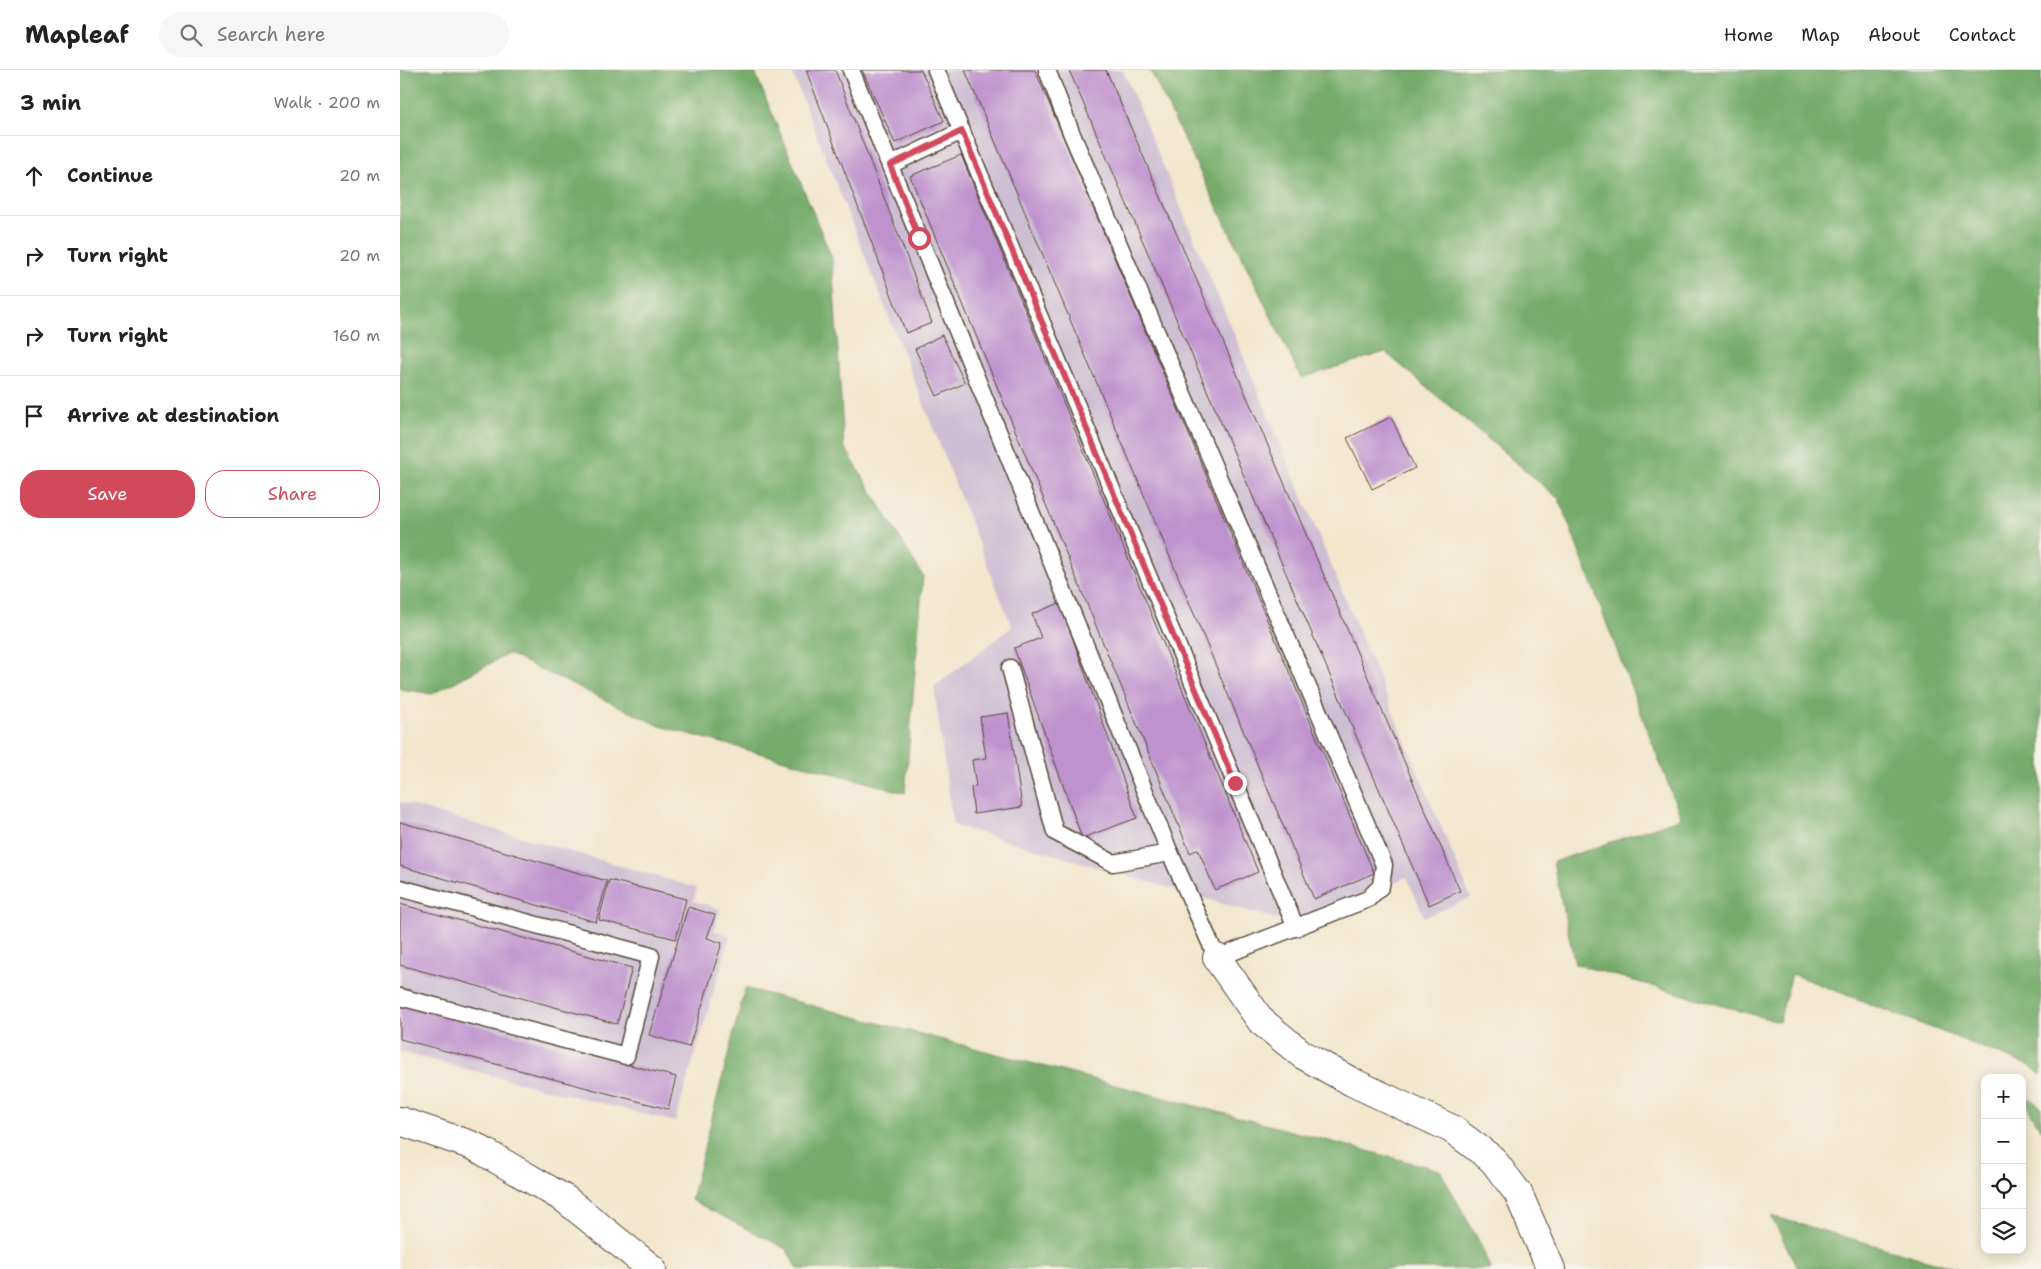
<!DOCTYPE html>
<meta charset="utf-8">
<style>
:root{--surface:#fff;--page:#f6f6f6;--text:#222;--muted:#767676;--line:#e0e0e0;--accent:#d1495b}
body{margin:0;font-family:"Shantell Sans",sans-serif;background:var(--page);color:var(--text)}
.controls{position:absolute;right:15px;bottom:15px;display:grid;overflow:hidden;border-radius:10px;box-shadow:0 2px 12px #0003}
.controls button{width:45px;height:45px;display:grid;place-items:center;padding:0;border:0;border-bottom:1px solid var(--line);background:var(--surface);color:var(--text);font:25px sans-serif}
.stop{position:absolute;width:15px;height:15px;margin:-11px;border:4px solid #d1495b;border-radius:50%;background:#fff}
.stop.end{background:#d1495b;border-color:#fff;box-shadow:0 1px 5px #0008}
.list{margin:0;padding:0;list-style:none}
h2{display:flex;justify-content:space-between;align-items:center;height:65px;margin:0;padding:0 20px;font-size:21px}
h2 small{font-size:16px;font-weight:400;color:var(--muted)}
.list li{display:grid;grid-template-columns:32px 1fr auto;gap:15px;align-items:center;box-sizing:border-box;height:80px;padding:0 20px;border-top:1px solid var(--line)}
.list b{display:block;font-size:19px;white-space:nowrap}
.list em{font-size:16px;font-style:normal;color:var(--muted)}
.actions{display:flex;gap:10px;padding:15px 20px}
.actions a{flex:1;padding:11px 0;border:1px solid var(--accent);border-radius:20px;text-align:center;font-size:18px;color:var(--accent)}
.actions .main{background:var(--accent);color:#fff}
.icon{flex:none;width:28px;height:28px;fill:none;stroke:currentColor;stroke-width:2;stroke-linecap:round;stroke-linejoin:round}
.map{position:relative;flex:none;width:1641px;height:1199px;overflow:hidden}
header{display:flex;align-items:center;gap:30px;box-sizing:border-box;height:70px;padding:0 25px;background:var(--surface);border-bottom:1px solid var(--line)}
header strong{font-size:24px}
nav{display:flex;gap:28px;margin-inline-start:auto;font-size:18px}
.search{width:350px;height:45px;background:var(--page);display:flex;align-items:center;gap:12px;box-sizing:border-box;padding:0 18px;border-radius:28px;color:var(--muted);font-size:19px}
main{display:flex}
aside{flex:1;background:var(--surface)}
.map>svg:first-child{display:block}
.industrial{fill:#cdbed3}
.forest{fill:#74ac6a;stroke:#586b44}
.building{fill:#be92ce}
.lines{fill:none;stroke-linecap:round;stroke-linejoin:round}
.service-casing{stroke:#564638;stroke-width:19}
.minor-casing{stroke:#564638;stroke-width:30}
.service{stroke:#fff;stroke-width:16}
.minor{stroke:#fff;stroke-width:28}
.route{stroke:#d1495b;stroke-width:6}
</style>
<header>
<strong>Mapleaf</strong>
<div class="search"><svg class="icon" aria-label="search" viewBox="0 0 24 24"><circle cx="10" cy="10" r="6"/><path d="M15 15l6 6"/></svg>Search here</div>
<nav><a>Home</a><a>Map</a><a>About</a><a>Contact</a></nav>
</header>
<main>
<aside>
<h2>3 min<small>Walk · 200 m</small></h2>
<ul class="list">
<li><svg class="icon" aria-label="ahead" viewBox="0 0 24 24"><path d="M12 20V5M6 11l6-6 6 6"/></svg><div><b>Continue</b></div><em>20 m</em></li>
<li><svg class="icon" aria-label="right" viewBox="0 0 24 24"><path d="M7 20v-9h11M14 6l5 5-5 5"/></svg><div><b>Turn right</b></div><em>20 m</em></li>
<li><svg class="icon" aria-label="right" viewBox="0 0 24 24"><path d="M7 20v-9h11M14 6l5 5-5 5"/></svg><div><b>Turn right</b></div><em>160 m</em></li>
<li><svg class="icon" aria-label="arrive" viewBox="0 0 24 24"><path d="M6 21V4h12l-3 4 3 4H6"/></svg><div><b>Arrive at destination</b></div></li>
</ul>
<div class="actions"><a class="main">Save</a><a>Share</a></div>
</aside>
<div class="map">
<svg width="1641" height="1199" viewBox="0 0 1641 1199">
<rect width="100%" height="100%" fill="#f7f3e8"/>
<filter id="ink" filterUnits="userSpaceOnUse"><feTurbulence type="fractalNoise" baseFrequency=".02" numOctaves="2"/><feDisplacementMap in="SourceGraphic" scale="10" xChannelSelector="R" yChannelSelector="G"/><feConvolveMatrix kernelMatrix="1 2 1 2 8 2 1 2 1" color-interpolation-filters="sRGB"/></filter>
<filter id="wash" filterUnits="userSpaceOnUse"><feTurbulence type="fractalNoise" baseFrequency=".0096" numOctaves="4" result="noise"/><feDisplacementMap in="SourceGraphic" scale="20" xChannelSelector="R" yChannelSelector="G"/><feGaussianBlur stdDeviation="1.12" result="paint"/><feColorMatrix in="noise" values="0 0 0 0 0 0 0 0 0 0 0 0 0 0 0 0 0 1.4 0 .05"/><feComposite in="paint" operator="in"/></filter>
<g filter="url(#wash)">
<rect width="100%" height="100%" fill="#f2e6cd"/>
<g class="industrial">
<polygon points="391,0 723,0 1071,828 1024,847 1007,807 889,853 553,755 534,617 612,557"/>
<polygon points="0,732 297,818 293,831 320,839 314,860 330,866 275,1052 0,982"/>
</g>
<g class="forest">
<polygon points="0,0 354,0 432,188 444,376 523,506 505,723 260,656 108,584 32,624 0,619"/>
<polygon points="750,0 1641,0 1641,1005 1630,996 1392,904 1379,952 1175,894 1153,792 1281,748 1159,429 985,282 901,308"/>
<polygon points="345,918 1040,1100 1081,1175 1090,1199 398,1199 386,1179 291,1130"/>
<polygon points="1622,1023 1641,1037 1641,1060 1622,1028"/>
<polygon points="1371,1146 1559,1199 1398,1199"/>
</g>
<g id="blocks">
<g class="building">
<polygon points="406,0 435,0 532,253 506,263"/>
<polygon points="462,0 521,0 544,51 495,73"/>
<polygon points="565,0 635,0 974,803 914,829"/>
<polygon points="669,0 706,0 1060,821 1029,835"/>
<polygon points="561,85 858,802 815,820 798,779 790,783 510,106"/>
<polygon points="542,265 565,313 537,326 515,279"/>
<polygon points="991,347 1015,398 972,419 947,368"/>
<polygon points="660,533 737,748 682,768 614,578 641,568 632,544"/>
<polygon points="608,643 622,737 574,744 571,717 576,716 572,690 586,688 580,647"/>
<polygon points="0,752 207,811 196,852 0,796"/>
<polygon points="209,810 286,829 276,869 199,850"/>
<polygon points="0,834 232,898 217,954 0,895"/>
<polygon points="288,837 315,845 307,868 322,873 289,977 249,965"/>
<polygon points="0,935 276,1007 268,1039 0,969"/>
</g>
</g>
</g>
<g filter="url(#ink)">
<use href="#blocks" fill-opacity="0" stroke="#564638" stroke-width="1"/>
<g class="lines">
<defs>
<g id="service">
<polyline points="451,0 770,783 817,888 968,829 981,816 984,795 671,62 647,0"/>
<polyline points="536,0 896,858"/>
<polyline points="490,95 562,61"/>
<polyline points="610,598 655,762 713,793 770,783"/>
<polyline points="0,818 251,886 226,986 0,927"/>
</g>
<g id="minor">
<polyline points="817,888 861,951 903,985 952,1012 1052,1059 1092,1089 1118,1123 1151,1199"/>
<polyline points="0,1051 74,1076 165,1129 252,1199"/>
</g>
</defs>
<use href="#service" class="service-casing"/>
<use href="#minor" class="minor-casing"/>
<use href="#service" class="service"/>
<use href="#minor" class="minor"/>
</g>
</g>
<g class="lines" filter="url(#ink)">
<polyline class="route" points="519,168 490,95 562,61 835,713"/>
</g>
</svg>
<div class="controls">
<button>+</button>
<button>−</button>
<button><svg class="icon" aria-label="locate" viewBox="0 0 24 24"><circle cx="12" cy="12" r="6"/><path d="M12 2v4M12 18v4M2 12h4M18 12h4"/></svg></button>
<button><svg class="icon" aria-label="layers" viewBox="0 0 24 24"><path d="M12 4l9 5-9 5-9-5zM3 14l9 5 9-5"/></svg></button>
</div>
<div class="stop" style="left:519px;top:168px"></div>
<div class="stop end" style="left:835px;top:713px"></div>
</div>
</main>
